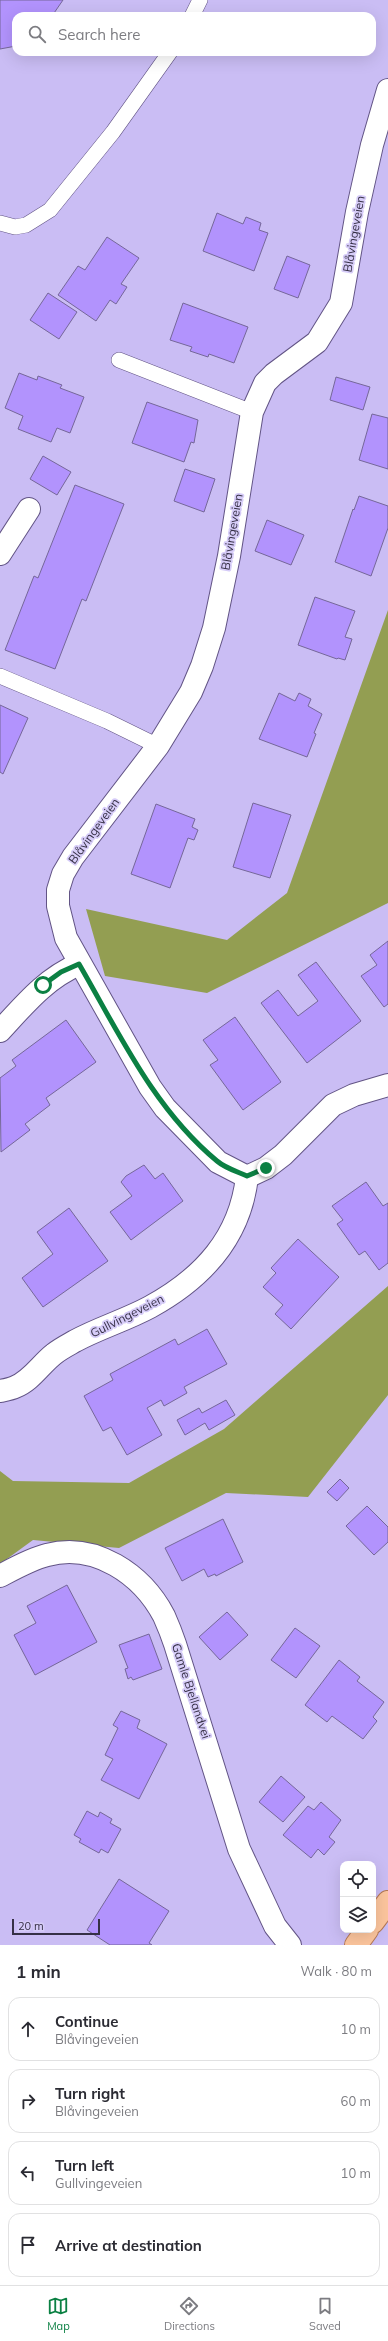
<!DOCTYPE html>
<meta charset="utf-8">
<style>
:root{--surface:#fff;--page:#f2f2f3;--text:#2b2b33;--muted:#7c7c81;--line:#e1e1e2;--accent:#0b8043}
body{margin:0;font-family:Mulish,sans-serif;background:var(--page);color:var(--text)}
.controls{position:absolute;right:12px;bottom:12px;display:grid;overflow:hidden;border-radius:8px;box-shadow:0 4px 16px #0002}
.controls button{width:36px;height:36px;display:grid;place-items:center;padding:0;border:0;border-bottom:1px solid var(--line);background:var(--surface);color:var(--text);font:20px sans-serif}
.scale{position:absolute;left:12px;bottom:10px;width:88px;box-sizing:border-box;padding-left:4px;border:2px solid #363046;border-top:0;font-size:11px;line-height:14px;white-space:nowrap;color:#363046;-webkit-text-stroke:3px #d6ccf8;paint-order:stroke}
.stop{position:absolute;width:12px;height:12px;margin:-9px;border:3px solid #0b8043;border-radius:50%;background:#fff}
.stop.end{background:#0b8043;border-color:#fff;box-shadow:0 1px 4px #0008}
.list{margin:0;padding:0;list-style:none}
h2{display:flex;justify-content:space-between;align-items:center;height:52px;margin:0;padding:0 16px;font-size:17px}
h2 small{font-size:13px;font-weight:400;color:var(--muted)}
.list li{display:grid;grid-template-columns:26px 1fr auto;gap:12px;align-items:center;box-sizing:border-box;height:64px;margin:0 8px 8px;padding:0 8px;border:1px solid var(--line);border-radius:12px}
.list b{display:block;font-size:15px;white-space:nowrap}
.list p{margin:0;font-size:13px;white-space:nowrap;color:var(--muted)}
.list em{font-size:13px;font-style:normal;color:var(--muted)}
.icon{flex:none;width:22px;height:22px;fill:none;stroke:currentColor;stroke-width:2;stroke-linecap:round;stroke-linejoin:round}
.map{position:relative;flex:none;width:388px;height:1945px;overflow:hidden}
.search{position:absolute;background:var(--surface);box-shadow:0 4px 16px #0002;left:12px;right:12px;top:12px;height:44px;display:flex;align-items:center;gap:10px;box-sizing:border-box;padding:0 14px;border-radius:12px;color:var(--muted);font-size:15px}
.sheet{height:340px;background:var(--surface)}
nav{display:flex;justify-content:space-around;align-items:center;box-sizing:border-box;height:56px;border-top:1px solid var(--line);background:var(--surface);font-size:11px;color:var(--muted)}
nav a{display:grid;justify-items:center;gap:2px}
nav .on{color:var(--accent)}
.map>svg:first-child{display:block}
.green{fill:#939e52}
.building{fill:#b293fd;stroke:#756799}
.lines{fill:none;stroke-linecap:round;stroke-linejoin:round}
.service-casing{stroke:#625485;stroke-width:16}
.minor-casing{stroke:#625485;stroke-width:24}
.primary-casing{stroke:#b57854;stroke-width:24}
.service{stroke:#fff;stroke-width:15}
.minor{stroke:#fff;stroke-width:22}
.primary{stroke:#fcc59d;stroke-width:22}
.route{stroke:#0b8043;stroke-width:5}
.labels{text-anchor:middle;stroke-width:3.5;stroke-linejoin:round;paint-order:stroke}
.street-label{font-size:12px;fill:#363046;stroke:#d6ccf8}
</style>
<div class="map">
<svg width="388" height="1945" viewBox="0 0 388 1945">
<rect width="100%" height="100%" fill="#cabdf4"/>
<g class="green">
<polygon points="388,610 388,903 207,993 105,976 86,909 227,940 287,893"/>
<polygon points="388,1286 388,1395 308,1497 226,1493 119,1548 33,1540 0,1564 0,1471 13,1481 129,1483 224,1429"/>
</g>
<g class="building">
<polygon points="0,0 63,0 52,16 16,16 16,46 0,49"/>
<polygon points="217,213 243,224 246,217 261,223 259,230 268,233 254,271 203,251"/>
<polygon points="107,237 139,258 121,284 127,287 116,304 110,300 96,321 58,295 78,266 85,270"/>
<polygon points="287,256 310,265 298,298 274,289"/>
<polygon points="48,293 77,312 59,339 30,320"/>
<polygon points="183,303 248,327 234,363 209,354 208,357 190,351 192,347 170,340"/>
<polygon points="19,373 37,380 38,376 62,385 60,388 84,397 70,433 57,428 51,442 18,429 23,416 5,408"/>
<polygon points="336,377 370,387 363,410 330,400"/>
<polygon points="147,402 198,420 194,443 191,442 184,462 132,443"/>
<polygon points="372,414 388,418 388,469 359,460"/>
<polygon points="43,456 71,472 57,495 30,479"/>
<polygon points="185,469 215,479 204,512 174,501"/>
<polygon points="75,485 124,504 86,601 82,599 55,669 5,650 34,576 38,578"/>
<polygon points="359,496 388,506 388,528 371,576 335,562 353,509 354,510"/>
<polygon points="267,520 304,535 291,565 255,551"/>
<polygon points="315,597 355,611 345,637 352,639 345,660 338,658 337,659 298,645"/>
<polygon points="279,693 295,701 299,693 311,699 308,706 322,714 314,733 316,734 307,757 259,739"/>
<polygon points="0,705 28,718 3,774 0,772"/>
<polygon points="253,803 291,815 270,878 233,867"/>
<polygon points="156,804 195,819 192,827 198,830 194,840 188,838 170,888 131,874"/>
<polygon points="388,941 388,1004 384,1007 361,976 377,965 370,955"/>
<polygon points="316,962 361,1021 307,1063 261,1003 278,990 298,1016 318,1001 298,975"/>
<polygon points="235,1017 281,1082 243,1110 210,1065 218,1060 203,1040"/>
<polygon points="66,1020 96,1062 46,1098 50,1105 25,1124 30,1130 1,1152 0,1078 16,1066 12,1060"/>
<polygon points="144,1165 155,1179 163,1173 183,1201 131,1240 110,1212 132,1196 121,1182 126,1176"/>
<polygon points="366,1182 383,1206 388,1203 388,1263 379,1270 365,1251 359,1255 337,1224 343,1220 332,1206"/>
<polygon points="69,1208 108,1261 43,1307 22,1278 53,1254 37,1232"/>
<polygon points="298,1239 339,1277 291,1329 275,1314 283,1305 263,1287 276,1273 271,1268"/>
<polygon points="207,1329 227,1364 184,1387 187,1393 164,1406 161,1400 147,1408 162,1435 127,1455 111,1427 103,1431 84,1396 113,1380 110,1374 175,1339 178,1345"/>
<polygon points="226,1400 235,1415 209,1430 205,1423 185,1435 177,1420 199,1408 202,1413"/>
<polygon points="340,1479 349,1488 337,1501 327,1492"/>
<polygon points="367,1506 388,1527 388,1542 374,1555 346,1526"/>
<polygon points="223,1519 243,1562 216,1576 215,1574 208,1577 204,1569 182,1581 165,1548"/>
<polygon points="67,1585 97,1642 35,1675 14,1635 36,1623 27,1606"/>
<polygon points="227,1612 248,1635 220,1660 199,1637"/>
<polygon points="295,1628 320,1646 296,1678 271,1660"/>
<polygon points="149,1634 162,1669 133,1680 131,1677 128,1679 125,1669 128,1668 119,1645"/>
<polygon points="339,1660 360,1677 357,1681 384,1702 373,1717 377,1721 363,1739 332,1716 327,1722 305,1705"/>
<polygon points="121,1711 140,1720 137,1728 167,1744 139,1799 101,1780 113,1759 105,1755 118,1728 113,1725"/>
<polygon points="281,1776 305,1797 283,1822 259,1802"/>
<polygon points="321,1802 341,1820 329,1837 335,1842 324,1855 318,1849 311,1858 283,1835 308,1806 314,1810"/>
<polygon points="87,1811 98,1817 100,1812 112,1819 110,1823 121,1829 108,1853 101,1849 99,1853 79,1842 81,1839 74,1835"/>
<polygon points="119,1879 169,1911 149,1943 152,1945 110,1945 87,1930"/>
</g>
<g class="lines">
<defs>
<g id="service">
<polyline points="192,16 200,0"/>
<polyline points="0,223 15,227 26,225 50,210 113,132 170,52"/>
<polyline points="119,360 252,412"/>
<polyline points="0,676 107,721 158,746"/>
</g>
<g id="minor">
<polyline points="0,554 29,509"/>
<path d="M0 1031C25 1004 45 979 79 964"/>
<polyline points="247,1177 218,1162 165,1108 150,1087 66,938 58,906 58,890 63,874 73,857 158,746 191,692 202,666 214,628 229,556 252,412 265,383 274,374 317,342 341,303 357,212 372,145 388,90"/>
<polyline points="247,1177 266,1168 283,1155 333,1105 354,1095 388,1085"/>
<path d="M0 1391C5 1390 11 1389 15 1387 31 1381 41 1364 54 1354 60 1349 68 1345 75 1341 99 1328 126 1320 150 1307 203 1278 240 1238 247 1177"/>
<path d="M0 1576C15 1568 31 1559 47 1555 95 1542 142 1574 164 1616 168 1625 172 1635 175 1644L239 1849 275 1926 290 1945"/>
</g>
<g id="primary">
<polyline points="373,1922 388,1902"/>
<polyline points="356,1945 367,1930"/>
</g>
</defs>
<use href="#service" class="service-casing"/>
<use href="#minor" class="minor-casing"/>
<use href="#primary" class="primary-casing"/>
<use href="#service" class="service"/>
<use href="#minor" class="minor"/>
<use href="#primary" class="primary"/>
</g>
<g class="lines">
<path class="route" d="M43 985 61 972 79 964C119 1033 154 1109 217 1161 225 1168 238 1172 247 1176L266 1168"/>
</g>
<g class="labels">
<g class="street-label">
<text transform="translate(354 234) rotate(-80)" y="4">Blåvingeveien</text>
<text transform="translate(232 532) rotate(-80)" y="4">Blåvingeveien</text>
<text transform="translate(94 831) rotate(-54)" y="4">Blåvingeveien</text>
<text transform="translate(127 1316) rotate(-27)" y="4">Gullvingeveien</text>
<text transform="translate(191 1691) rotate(72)" y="4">Gamle Bjellandvei</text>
</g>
</g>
</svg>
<div class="controls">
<button><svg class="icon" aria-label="locate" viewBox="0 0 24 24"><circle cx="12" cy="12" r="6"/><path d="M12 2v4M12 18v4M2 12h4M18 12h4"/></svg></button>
<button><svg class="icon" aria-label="layers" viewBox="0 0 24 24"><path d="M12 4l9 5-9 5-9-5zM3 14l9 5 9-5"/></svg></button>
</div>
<div class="scale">20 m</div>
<div class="stop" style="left:43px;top:985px"></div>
<div class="stop end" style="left:266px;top:1168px"></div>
<div class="search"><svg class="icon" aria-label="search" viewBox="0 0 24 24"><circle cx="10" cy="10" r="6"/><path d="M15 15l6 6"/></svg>Search here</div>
</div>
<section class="sheet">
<h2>1 min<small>Walk · 80 m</small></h2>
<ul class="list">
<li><svg class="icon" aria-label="ahead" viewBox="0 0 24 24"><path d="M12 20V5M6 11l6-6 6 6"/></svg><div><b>Continue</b><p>Blåvingeveien</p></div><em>10 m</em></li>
<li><svg class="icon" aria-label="right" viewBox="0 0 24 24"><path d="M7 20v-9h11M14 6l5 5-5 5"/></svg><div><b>Turn right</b><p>Blåvingeveien</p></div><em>60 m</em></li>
<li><svg class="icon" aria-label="left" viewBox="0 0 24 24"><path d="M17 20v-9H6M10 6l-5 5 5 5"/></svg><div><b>Turn left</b><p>Gullvingeveien</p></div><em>10 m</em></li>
<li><svg class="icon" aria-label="arrive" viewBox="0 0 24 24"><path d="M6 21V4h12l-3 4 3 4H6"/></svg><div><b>Arrive at destination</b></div></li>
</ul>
</section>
<nav>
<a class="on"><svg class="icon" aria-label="map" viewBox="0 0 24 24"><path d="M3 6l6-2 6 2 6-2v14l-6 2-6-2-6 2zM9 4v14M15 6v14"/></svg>Map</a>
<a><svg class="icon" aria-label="directions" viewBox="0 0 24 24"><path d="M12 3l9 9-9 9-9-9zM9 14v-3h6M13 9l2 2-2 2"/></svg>Directions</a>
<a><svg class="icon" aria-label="saved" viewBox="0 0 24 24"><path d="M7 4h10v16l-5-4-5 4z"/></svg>Saved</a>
</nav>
